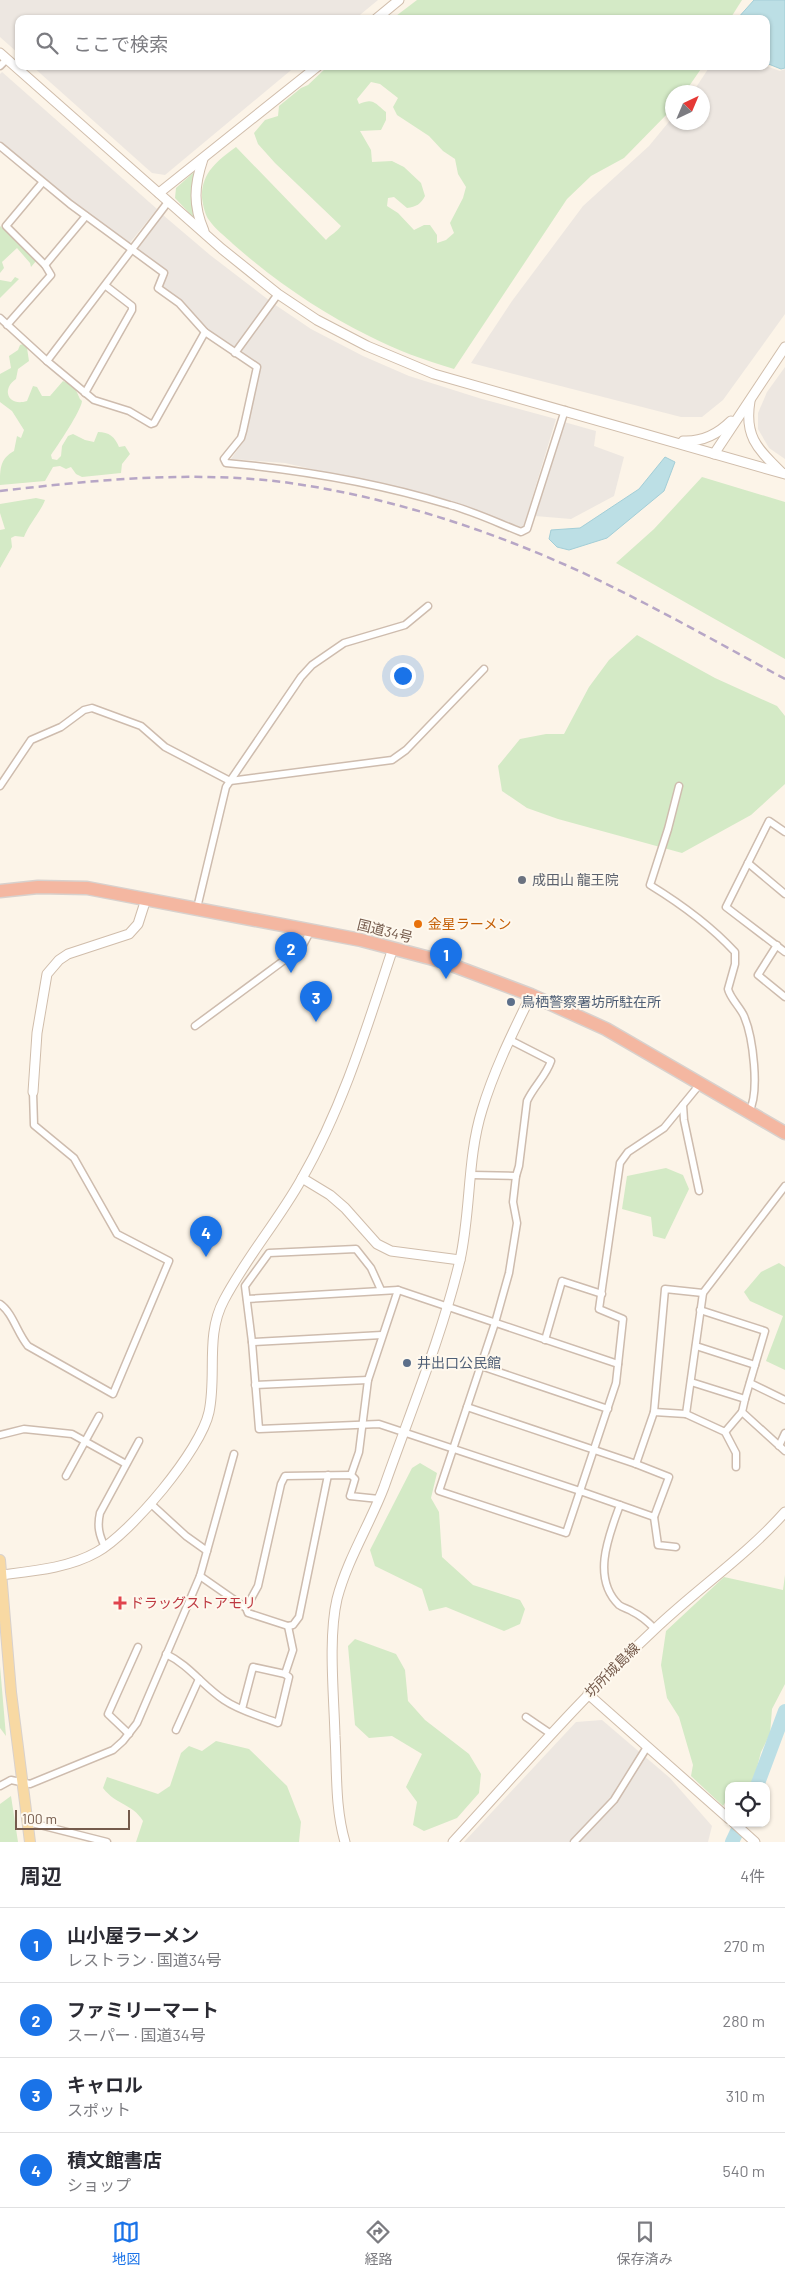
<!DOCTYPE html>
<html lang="ja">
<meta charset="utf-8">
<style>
:root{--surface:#fff;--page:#f2f2f3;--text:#2b2b33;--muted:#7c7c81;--line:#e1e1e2;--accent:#1a73e8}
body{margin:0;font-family:Barlow,"Noto Sans JP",sans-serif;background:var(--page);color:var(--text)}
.controls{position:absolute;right:15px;bottom:15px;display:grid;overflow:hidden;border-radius:10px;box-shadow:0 1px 4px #0004}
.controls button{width:45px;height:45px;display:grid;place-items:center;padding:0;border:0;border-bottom:1px solid var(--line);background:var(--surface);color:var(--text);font:25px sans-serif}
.compass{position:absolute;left:665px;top:85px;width:45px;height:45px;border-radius:50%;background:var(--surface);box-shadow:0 1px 4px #0004;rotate:44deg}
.scale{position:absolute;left:15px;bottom:12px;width:115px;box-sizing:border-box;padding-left:5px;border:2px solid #755b4c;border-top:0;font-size:14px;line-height:18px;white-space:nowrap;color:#755b4c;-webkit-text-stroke:4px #fef8ee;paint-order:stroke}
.you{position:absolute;left:402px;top:675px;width:18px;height:18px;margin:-12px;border:4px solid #fff;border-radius:50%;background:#1a73e8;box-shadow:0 0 0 8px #1a73e833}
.badge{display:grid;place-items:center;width:32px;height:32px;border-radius:50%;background:var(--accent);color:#fff;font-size:16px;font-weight:700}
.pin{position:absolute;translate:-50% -41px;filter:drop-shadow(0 1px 2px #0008)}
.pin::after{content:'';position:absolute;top:26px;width:18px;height:15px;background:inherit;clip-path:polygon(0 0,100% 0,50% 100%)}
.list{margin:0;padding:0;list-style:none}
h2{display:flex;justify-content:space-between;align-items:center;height:65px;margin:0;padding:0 20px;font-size:21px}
h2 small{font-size:16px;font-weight:400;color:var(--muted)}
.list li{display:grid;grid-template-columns:32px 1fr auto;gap:15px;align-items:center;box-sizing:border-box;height:75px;padding:0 20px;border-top:1px solid var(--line)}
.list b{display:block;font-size:19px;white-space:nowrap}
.list p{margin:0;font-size:16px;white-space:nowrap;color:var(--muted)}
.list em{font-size:16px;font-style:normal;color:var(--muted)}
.icon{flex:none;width:28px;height:28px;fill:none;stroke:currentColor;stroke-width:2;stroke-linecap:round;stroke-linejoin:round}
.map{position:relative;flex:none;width:785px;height:1842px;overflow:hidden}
.search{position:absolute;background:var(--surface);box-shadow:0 1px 4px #0004;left:15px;right:15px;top:15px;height:55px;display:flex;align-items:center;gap:12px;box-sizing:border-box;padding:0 18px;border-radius:10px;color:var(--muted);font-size:19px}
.sheet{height:365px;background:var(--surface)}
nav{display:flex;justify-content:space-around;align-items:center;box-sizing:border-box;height:70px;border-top:1px solid var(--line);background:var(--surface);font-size:14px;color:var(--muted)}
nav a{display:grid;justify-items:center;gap:2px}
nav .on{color:var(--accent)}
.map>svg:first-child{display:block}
.industrial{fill:#ede7e1}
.green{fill:#d4eac6;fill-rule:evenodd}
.water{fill:#bcdfe5;stroke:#a3ced7}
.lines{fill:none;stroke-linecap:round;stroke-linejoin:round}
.river{stroke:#bcdfe5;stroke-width:14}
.street-casing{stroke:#cebcae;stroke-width:9}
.secondary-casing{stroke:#d0bdab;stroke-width:11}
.primary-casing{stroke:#d8d1cd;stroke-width:12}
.highway-casing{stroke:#d8d1cd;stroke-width:15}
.street{stroke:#fff;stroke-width:6}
.secondary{stroke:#fff;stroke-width:9}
.primary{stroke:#f8d9a3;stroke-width:10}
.highway{stroke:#f4b7a1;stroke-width:12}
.rail{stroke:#b7a6c6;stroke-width:2.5;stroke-dasharray:8 5;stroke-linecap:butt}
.worship-dot{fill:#6b7280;stroke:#fef8ee;stroke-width:2}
.food-dot{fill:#e8710a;stroke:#fef8ee;stroke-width:2}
.service-dot{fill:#5c6f8a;stroke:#fef8ee;stroke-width:2}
.health-dot{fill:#e0444e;stroke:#fef8ee;stroke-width:2}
.labels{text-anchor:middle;stroke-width:4;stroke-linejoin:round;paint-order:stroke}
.worship-label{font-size:14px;fill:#5b616d;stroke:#fef8ee;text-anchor:start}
.food-label{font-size:14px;fill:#c56008;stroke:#fef8ee;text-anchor:start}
.street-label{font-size:14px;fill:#755b4c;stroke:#fef8ee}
.service-label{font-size:14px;fill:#4e5e75;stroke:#fef8ee;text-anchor:start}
.health-label{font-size:14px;fill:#be3a42;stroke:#fef8ee;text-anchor:start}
</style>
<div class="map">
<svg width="785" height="1842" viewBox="0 0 785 1842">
<rect width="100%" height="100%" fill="#fcf4e8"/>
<g class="industrial">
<polygon points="0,0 378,0 355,19 19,19 19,54 0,37"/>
<polygon points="32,66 296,66 165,175 152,173"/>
<polygon points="710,66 766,66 780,71 785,69 785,314 723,400 702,417 681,417 471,363 512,301 583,206 649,146 672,118 672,122 702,122 702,92 693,92"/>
<polygon points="2,72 157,209 129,244 46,181 0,142 0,74"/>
<polygon points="163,215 210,255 270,301 235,348 209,331 185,304 161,286 169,274 137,249"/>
<polygon points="274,304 311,329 363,356 409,376 482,399 556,419 523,528 449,500 285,463 231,459 245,439 260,365 241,352"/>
<polygon points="785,367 785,459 769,448 758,429 758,413 767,392"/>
<polygon points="564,422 596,431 594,446 624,457 614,496 571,519 535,516"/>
<polygon points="602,1720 670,1778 712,1826 708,1842 464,1842 576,1722"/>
</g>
<g class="green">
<polygon points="417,0 742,0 730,19 392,19"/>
<path d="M328 66H703L685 92H672V109L624 158 591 176 567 199 454 369C424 360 396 350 369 336 320 312 274 280 233 244 225 236 215 229 209 220 205 215 203 205 202 198 201 173 217 161 236 147L326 240C330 235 337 232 341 226L275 163 258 144 254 133 265 120 278 116 279 106 301 88 308 85ZM371 82 380 84 398 98 393 107 397 115 429 136 443 151 455 159 458 174 466 187 463 198 450 223 454 233 446 240 437 243V235L430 225H424L414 230 398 213 387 206 388 198 394 197 407 208C416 207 421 204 425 196L421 183 404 167 392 161 372 162 371 150 360 131 381 130 386 120V112C374 102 373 98 359 104L357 99Z"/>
<polygon points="194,172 195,174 192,195 194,218 175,198 176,188"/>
<polygon points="0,226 32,255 36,261 31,267 30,263 17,248 2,262 4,268 0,273"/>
<polygon points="15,277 19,279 0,298 0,280 11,282"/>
<path d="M23 344 27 348 29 361 18 369 16 379C1 389 8 407 27 401L33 386 37 387 42 396H50L63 381 74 386 80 399 82 401C81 411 58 445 51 455L52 459 57 460 61 456 62 446 68 436 73 434 85 440 94 442 98 432C109 432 115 437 119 447L125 446 130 454 122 464 121 473 82 477 76 474 71 467 66 469 60 466 53 467 45 481 0 485C0 468 0 459 14 451L17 436 21 438 24 430 12 411 0 402V374L11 368 9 356 18 350 20 345Z"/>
<polygon points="702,477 785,502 785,659 616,563 654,529"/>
<path d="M36 498 45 500C41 511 29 524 24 537L15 536 11 538 12 547 0 568V530L5 529 0 513V504Z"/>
<polygon points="637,635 715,678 777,706 785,716 785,784 751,815 682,853 558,819 527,808 502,791 498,766 520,739 546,734 564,734 589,687 609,660"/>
<polygon points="666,1168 683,1175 689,1189 665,1239 653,1236 651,1217 622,1209 627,1176"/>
<polygon points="779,1263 785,1267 785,1370 766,1361 783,1316 750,1301 744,1292 761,1272"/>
<polygon points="420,1463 437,1473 431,1498 439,1512 442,1557 473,1585 520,1600 525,1609 520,1624 504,1631 446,1607 429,1611 422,1589 375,1566 370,1550 412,1468"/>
<polygon points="785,1575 785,1684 772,1709 770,1734 761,1752 753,1783 744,1786 729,1786 729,1796 723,1806 691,1776 693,1765 679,1717 667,1698 661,1665 666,1631 724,1577 783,1590"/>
<polygon points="355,1639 396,1654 405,1670 408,1701 425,1720 469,1754 481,1774 479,1793 457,1818 424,1831 413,1825 417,1802 406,1787 422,1754 392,1736 369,1738 355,1725 348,1646"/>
<polygon points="0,1666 6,1736 0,1728"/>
<path d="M216 1741 249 1749 287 1786 301 1822 299 1842H136L143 1821C132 1803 117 1806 103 1788L107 1777 158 1794 170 1786 181 1753 189 1746 202 1751Z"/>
<polygon points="11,1796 18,1842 0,1842 0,1804"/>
</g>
<g class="water">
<polygon points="754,0 785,0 785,68 781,69 766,63 766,19 737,19"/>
<polygon points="665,457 675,462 664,491 607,538 569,550 557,547 549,539 551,530 580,528 639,489"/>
</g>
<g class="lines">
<g class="river">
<polyline points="757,1786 785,1711"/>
<polyline points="732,1842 741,1823"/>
</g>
<defs>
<g id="street">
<polyline points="0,66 7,59"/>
<path d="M0 146 70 204 164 273 158 288 179 303 205 332 257 367 243 431 241 438 224 459 226 463C302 470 378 483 450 505 475 512 498 523 521 532L527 529 565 410"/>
<polyline points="45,265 86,216"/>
<polyline points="0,318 47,361 168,202"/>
<polyline points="7,325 51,275 45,265 6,226 42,183"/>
<polyline points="235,353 278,294"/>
<polyline points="47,361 94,400 129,411 151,424 154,423 205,332"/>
<polyline points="85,393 132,310 132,306 106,286"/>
<polyline points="0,786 31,740 61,727 84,710 92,708 141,726 165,747 230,781 392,760 406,750 484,669"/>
<path d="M679 786 668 829 650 885C681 904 710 925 735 952V964L728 989C730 998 740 1007 744 1016 753 1037 760 1092 749 1112"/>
<polyline points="785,832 769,821 726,907 785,952"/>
<polyline points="748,863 785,894"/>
<polyline points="197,908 226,787 301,677 312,665 344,643 405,625 428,606"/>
<polyline points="777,945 758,975 785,997"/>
<polyline points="195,1026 302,947 311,930"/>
<path d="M510 1040 551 1061C546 1076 534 1086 527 1101L519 1166 516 1176 513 1202 517 1223 509 1273 495 1323 439 1491 566 1533 580 1491 620 1505C609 1535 591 1578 619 1605 623 1608 629 1609 633 1612 642 1616 648 1622 655 1629"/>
<polyline points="683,1105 684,1120 699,1191"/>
<polyline points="472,1175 516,1176"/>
<polyline points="381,1290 371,1268 356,1249 269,1253 245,1286 252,1342 259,1429 379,1424 580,1491 616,1383 623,1319 599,1309 620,1163 628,1152 664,1128 700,1084"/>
<polyline points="247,1299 398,1290 618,1364"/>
<path d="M0 1304C13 1313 17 1333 28 1346L113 1394 169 1261 117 1234 74 1158 34 1125 33 1092"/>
<polyline points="700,1310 765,1331 745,1399"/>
<polyline points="545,1340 562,1281 602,1294"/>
<polyline points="252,1342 382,1335"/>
<polyline points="696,1346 755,1365"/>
<polyline points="481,1366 608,1409"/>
<polyline points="691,1382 745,1399 742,1412 785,1451"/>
<polyline points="750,1383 785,1400"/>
<polyline points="255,1385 368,1380"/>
<polyline points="467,1407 636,1464 654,1412 686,1414 725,1432 742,1412"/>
<polyline points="654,1412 665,1289 703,1293"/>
<polyline points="686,1414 703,1293 785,1186"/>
<polyline points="725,1432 736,1453 736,1467"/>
<polyline points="0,1435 24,1429 72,1434 126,1464"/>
<polyline points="779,1446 785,1433"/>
<polyline points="351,1475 359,1452 368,1380 398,1290"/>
<polyline points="66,1476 99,1416"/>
<polyline points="150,1503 186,1536 207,1551"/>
<polyline points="620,1505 654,1517 669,1477 636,1464"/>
<polyline points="654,1517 658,1545 676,1547"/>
<path d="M105 1547C99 1535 97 1526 100 1513L139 1441"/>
<polyline points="200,1576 246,1608 248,1613 288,1626 293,1625 299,1617 328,1475"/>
<polyline points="246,1608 258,1586 281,1484 285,1476 351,1475 355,1479 350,1496 379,1499"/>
<path d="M166 1654C189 1665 203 1686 224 1700 240 1711 260 1716 278 1723L289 1677 285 1674 293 1650 288 1626"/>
<polyline points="242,1709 253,1667 285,1674"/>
<polyline points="526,1717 551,1734"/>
<polyline points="176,1730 199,1679"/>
<polyline points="129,1734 108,1714 138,1647"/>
<polyline points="0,1786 11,1780 30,1784 113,1750 123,1741 137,1723 200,1576 234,1454"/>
<polyline points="28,1822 107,1842"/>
<polyline points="574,1842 614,1800 647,1747"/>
</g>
<g id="secondary">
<polyline points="376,19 399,0"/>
<polyline points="0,53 222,249 278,294 317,320 367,346 434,374 785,474"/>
<path d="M203 159C194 186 193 205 204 231"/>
<polyline points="159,193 318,66"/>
<path d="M750 401C744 437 758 449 781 472"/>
<path d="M683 441C702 442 718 434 731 421"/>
<polyline points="714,454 785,347"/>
<polyline points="33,1092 37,1033 47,974 59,960 68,954 129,934 138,924 146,899"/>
<polyline points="302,1178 330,1195 345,1208 377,1244 391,1251 460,1260"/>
<path d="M1 1575C33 1571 69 1568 97 1552 131 1533 201 1450 209 1412 217 1375 205 1335 224 1300 246 1258 278 1221 301 1180 343 1107 367 1027 393 948"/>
<polyline points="588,1694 729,1819"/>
<polyline points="734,1823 755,1842"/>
<path d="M345 1842C335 1808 337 1771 335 1736 334 1696 328 1638 337 1599 347 1560 370 1524 384 1487 410 1413 442 1336 460 1260 471 1211 467 1158 482 1110 494 1070 513 1032 531 995"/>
<path d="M453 1842C519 1770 583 1696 655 1629 697 1589 746 1556 785 1512"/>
</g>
<polyline id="primary" points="0,1560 11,1692 30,1842"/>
<polyline id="highway" points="0,891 38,887 87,888 361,940 441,961 531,995 606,1029 785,1133"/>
</defs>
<use href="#street" class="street-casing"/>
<use href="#secondary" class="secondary-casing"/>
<use href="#primary" class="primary-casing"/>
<use href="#highway" class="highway-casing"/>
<use href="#street" class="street"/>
<use href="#secondary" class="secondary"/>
<use href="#primary" class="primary"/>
<use href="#highway" class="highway"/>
<path class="rail" d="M0 491C95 480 194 470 290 483 395 498 499 533 594 578 659 609 722 645 785 679"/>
</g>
<circle class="worship-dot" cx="522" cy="880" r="5"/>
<circle class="food-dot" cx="418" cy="924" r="5"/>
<g class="service-dot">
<circle cx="511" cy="1002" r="5"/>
<circle cx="407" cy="1363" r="5"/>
</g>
<path class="health-dot" d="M117.5 1595.5h5v5h5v5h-5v5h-5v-5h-5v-5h5z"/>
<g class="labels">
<g class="worship-label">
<text x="532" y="885">成田山 龍王院</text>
</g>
<g class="food-label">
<text x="428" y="929">金星ラーメン</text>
</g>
<g class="street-label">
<text transform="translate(385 931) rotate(14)" y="5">国道34号</text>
<text transform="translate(612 1670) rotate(-45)" y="5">坊所城島線</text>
</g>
<g class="service-label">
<text x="521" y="1007">鳥栖警察署坊所駐在所</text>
<text x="417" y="1368">井出口公民館</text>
</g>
<g class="health-label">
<text x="130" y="1608">ドラッグストアモリ</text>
</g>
</g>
</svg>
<div class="controls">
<button><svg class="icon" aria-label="locate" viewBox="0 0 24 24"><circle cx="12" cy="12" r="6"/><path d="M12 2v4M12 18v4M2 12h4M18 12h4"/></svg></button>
</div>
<svg class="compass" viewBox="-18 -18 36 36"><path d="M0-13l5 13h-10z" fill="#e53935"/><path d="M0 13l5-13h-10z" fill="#7c7c81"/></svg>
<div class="scale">100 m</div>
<div class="you"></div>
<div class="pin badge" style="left:446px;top:979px">1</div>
<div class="pin badge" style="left:291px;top:973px">2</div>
<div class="pin badge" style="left:316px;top:1022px">3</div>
<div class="pin badge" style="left:206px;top:1257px">4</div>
<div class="search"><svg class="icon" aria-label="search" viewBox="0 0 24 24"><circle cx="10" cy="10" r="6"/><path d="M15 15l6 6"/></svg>ここで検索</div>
</div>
<section class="sheet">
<h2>周辺<small>4件</small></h2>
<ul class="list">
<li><span class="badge">1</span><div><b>山小屋ラーメン</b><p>レストラン · 国道34号</p></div><em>270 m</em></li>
<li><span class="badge">2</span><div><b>ファミリーマート</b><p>スーパー · 国道34号</p></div><em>280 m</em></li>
<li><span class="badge">3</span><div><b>キャロル</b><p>スポット</p></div><em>310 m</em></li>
<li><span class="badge">4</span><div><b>積文館書店</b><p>ショップ</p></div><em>540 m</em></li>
</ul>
</section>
<nav>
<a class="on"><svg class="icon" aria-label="map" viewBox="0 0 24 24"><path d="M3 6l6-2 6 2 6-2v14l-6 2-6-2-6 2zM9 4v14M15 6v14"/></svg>地図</a>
<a><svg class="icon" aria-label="directions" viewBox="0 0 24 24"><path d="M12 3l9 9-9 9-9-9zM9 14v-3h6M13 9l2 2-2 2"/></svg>経路</a>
<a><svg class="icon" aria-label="saved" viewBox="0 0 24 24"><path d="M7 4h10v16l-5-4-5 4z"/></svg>保存済み</a>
</nav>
